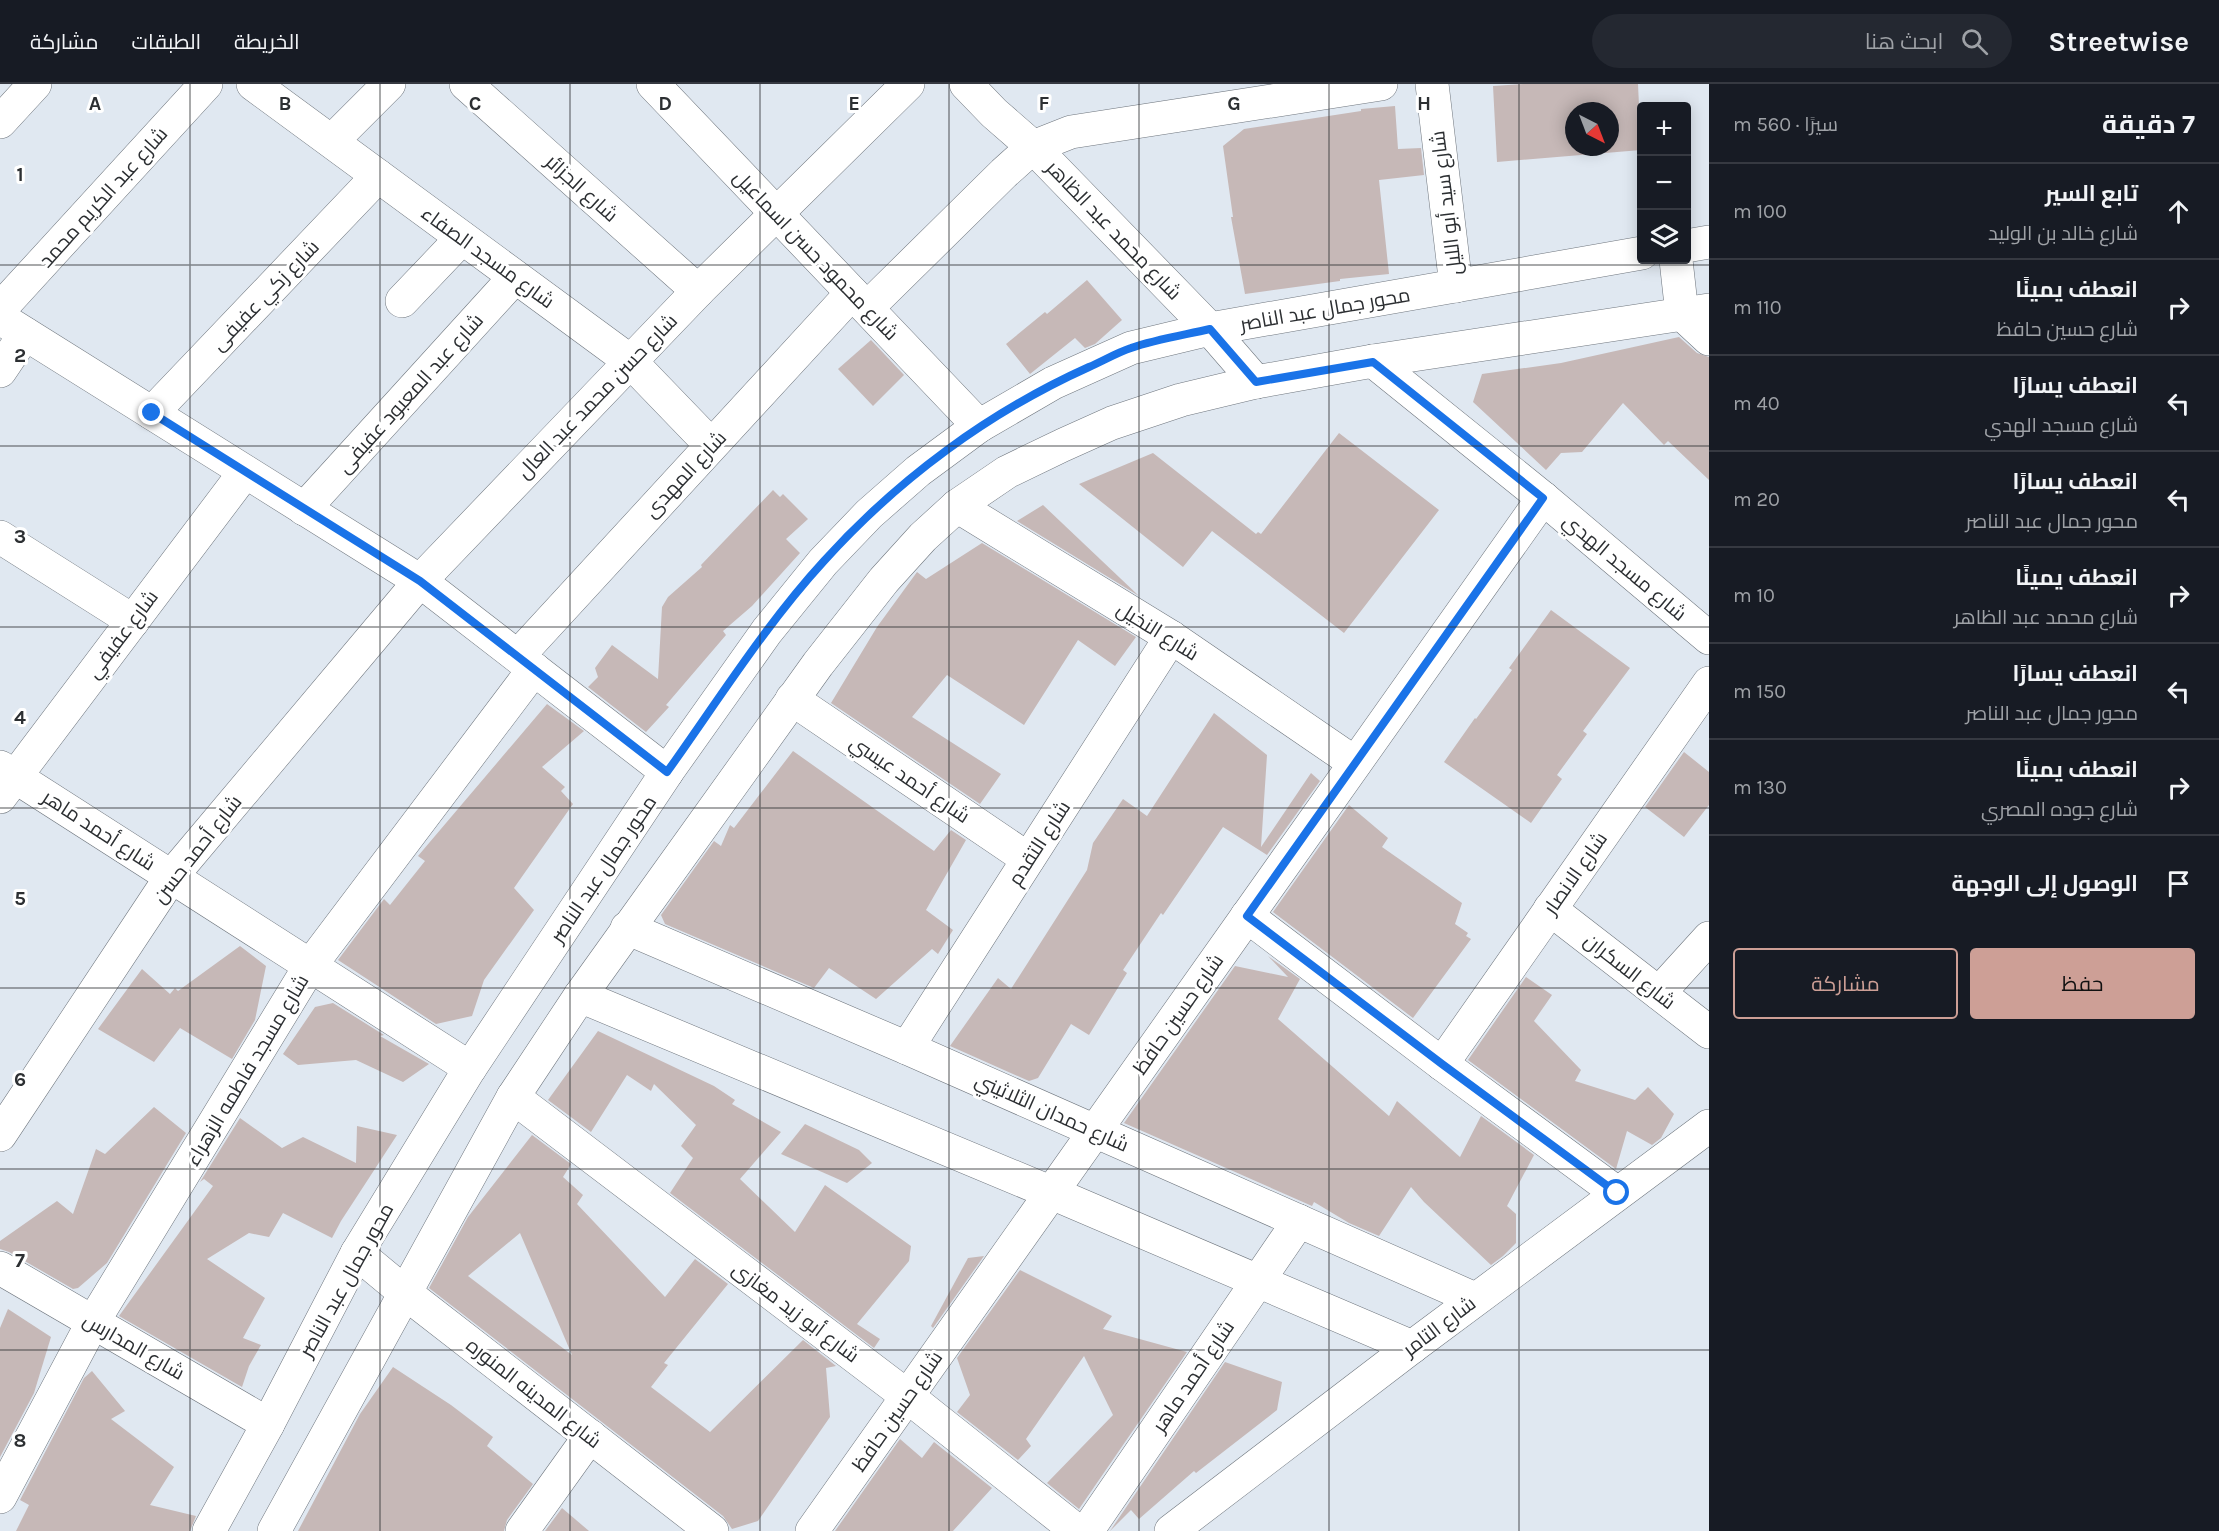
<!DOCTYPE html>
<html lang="ar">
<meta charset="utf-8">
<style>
:root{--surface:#171b24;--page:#242831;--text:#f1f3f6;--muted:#9ea1a6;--line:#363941;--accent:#cd9f96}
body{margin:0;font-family:Karla,Cairo,sans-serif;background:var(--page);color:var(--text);direction:rtl}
.controls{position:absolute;right:18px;top:18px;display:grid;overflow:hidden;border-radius:6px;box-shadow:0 3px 15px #0003}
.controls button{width:54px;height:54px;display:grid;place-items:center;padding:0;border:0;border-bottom:2px solid var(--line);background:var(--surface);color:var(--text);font:30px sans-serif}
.compass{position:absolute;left:1565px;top:18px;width:54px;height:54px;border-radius:50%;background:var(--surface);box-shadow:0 3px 15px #0003;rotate:138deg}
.stop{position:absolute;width:18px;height:18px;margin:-14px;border:4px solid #1a73e8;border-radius:50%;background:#fff}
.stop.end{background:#1a73e8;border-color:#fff;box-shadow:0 2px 6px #0008}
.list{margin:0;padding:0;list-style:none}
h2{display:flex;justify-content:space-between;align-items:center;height:78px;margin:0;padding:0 24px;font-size:26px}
h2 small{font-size:20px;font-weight:400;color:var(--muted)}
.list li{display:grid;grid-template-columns:39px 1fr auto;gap:18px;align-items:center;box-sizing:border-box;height:96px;padding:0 24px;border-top:2px solid var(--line)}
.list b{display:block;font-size:22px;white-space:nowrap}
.list p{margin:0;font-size:20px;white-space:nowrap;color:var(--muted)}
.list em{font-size:20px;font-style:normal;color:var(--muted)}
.actions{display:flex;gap:12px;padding:18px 24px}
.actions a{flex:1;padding:14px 0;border:2px solid var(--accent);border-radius:6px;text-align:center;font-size:21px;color:var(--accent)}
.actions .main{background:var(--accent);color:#111}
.icon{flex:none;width:33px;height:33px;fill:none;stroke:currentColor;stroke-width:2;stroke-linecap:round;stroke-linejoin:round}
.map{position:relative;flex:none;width:1709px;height:1447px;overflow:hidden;direction:ltr}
header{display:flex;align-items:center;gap:36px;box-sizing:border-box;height:84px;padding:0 30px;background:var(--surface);border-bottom:2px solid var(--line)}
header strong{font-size:28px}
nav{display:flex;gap:33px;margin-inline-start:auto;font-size:21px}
.search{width:420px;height:54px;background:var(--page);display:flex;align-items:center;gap:15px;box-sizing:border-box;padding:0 21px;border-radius:33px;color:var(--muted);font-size:22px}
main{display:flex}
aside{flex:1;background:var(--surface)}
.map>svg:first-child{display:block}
.building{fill:#c6b8b7;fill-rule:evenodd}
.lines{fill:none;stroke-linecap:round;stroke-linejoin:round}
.minor-casing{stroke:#6f767e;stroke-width:34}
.tertiary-casing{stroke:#6f767e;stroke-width:34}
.minor{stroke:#fff;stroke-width:33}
.tertiary{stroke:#fff;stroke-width:33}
.route{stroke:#1a73e8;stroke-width:8}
.grid{fill:none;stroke:#2c2f32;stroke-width:1.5;stroke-opacity:0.55}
.labels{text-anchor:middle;stroke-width:6;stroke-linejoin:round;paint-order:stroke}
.street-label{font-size:20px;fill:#2c2f32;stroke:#fff}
.grid-label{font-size:20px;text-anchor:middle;font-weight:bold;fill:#2c2f32;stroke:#fff;stroke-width:6;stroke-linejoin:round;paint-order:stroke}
</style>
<header>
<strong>Streetwise</strong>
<div class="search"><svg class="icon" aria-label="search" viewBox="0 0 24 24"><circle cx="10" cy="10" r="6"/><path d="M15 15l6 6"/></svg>ابحث هنا</div>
<nav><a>الخريطة</a><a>الطبقات</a><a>مشاركة</a></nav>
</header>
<main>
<aside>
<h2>7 دقيقة<small>سيرًا · 560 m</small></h2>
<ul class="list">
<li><svg class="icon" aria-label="ahead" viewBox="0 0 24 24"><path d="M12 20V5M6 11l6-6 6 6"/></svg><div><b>تابع السير</b><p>شارع خالد بن الوليد</p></div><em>100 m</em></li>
<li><svg class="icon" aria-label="right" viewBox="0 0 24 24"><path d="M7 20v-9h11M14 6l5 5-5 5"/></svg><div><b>انعطف يمينًا</b><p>شارع حسين حافظ</p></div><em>110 m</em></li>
<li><svg class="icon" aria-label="left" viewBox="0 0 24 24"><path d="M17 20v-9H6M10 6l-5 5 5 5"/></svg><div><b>انعطف يسارًا</b><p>شارع مسجد الهدي</p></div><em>40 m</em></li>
<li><svg class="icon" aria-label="left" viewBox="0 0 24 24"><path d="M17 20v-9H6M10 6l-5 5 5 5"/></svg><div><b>انعطف يسارًا</b><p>محور جمال عبد الناصر</p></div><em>20 m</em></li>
<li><svg class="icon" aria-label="right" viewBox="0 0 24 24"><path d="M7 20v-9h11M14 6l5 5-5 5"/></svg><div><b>انعطف يمينًا</b><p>شارع محمد عبد الظاهر</p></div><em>10 m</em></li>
<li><svg class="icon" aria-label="left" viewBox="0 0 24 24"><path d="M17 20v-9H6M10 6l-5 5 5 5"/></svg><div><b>انعطف يسارًا</b><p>محور جمال عبد الناصر</p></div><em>150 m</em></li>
<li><svg class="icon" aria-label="right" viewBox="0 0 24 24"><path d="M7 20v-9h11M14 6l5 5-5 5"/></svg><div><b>انعطف يمينًا</b><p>شارع جوده المصري</p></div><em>130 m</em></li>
<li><svg class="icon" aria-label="arrive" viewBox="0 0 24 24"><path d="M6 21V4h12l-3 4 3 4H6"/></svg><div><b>الوصول إلى الوجهة</b></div></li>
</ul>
<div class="actions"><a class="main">حفظ</a><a>مشاركة</a></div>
</aside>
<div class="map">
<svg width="1709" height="1447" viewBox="0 0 1709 1447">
<rect width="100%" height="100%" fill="#e0e8f1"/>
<g class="building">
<path d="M1523 0H1638L1641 66 1497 78 1493 2ZM1574 27H1610V63H1574Z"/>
<polygon points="1395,22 1398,65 1421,64 1424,91 1379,96 1389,190 1340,195 1340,197 1245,210 1231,133 1233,133 1223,62 1244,45 1361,27 1361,25"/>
<polygon points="1087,196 1122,236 1095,260 1085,264 1075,254 1030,290 1006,260 1045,228 1047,230"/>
<polygon points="1679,253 1697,269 1709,273 1709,396 1668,357 1664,361 1623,319 1582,368 1561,369 1546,386 1473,318 1482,290 1561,279"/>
<polygon points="871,256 904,291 873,322 838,285"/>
<polygon points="1339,349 1439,426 1344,549 1212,447 1183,483 1079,400 1153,369 1256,450 1258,448 1261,450"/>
<polygon points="773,406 780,413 783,410 808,435 786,455 800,469 752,522 723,547 726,551 666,621 669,623 646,648 588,603 598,593 595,584 612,561 658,595 662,523 668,513 702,483 701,481"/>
<polygon points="1043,421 1139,512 1017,437"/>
<polygon points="982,459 1136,553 1115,582 1078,556 1024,641 947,591 912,633 1001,690 980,720 831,619 877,543 917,488 926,495"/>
<polygon points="1551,526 1630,584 1583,647 1587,650 1557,691 1562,695 1531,739 1444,678 1475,634 1476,635 1512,586 1509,584"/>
<polygon points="547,620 584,647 542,683 565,703 561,707 573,720 514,804 534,826 484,896 472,932 436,940 338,876 384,815 390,821 425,777 418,772"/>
<polygon points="1214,629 1267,671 1261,763 1311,689 1320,697 1267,771 1223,743 1163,831 1161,829 1123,886 1127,889 1089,951 1071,940 1038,994 1029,997 950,962 998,894 1011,905 1087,786 1093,759 1123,715 1147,732"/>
<polygon points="793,667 934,767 951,746 966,756 926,826 953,846 938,870 932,865 876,915 829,884 814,904 665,840 661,831 714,757 721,762 730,741 734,744"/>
<polygon points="1684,668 1709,688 1709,721 1684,753 1645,723"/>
<polygon points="1349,721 1388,754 1382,763 1462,819 1455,840 1468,849 1466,852 1471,855 1413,934 1273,828"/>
<polygon points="240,862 266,882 255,936 232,975 180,944 154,978 98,945 142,885 170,910 175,904 178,907"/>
<polygon points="1268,872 1300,895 1278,935 1389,1032 1397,1017 1460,1073 1481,1032 1534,1071 1507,1122 1516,1130 1516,1159 1503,1172 1491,1181 1424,1118 1411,1103 1379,1152 1349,1139 1314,1118 1312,1122 1124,1039 1235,882 1288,893"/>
<polygon points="1526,893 1552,911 1534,937 1581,986 1575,997 1635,1016 1648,1003 1674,1030 1661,1054 1652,1061 1627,1047 1616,1085 1468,976"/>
<polygon points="333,919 384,951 380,952 429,980 403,998 356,976 298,981 283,970 315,923"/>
<polygon points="598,947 714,1002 735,1016 732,1020 781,1048 740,1095 795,1148 825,1101 911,1162 909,1177 857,1240 880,1255 874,1264 670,1109 693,1074 681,1062 696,1041 654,1000 651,1007 627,991 591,1048 548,1016"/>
<polygon points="154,1023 186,1049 107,1179 78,1204 73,1205 9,1168 0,1165 0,1157 57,1117 73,1130 96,1065 105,1070"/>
<polygon points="240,1034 282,1064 303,1053 356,1079 357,1042 397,1051 341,1137 332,1154 283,1129 269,1153 249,1149 207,1175 265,1214 243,1254 261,1261 249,1282 242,1303 119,1232 213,1102 204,1095 200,1098"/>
<polygon points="805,1040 859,1066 872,1079 847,1099 781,1070"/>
<path d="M532 1051 571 1080 563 1093 583 1111 577 1120 665 1213 695 1175 728 1200 664 1279 668 1281 651 1303 710 1348 803 1256 836 1282 826 1284 830 1333 758 1437 732 1445 723 1432 429 1204 468 1133ZM520 1149 572 1271 468 1192Z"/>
<polygon points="984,1172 933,1244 931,1242 968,1174"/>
<polygon points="1020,1186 1112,1232 1103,1245 1187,1268 1079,1425 1047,1399 1113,1331 1084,1272 1026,1355 1031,1362 1018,1376 957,1328 970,1311 957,1274"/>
<polygon points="8,1225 51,1253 34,1309 0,1373 0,1244"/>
<polygon points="1225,1278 1282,1298 1277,1326 1196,1389 1194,1387 1139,1435 1131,1426 1110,1447"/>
<polygon points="393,1283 451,1321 493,1353 487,1362 533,1400 507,1436 504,1447 298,1447 360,1330"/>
<polygon points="92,1287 125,1327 111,1335 174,1383 150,1421 196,1432 190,1447 16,1447 29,1421 20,1416 84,1294"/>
<polygon points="900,1355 922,1374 934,1358 992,1404 953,1447 835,1447"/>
<polygon points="562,1424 589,1447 545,1447"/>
</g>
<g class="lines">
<defs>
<g id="minor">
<polyline points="253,0 630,277 711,361"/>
<polyline points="466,0 698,207"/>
<polyline points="653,0 979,342"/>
<polyline points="966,0 994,29 1033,63 1210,245 1256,298"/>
<polyline points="1432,0 1456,202"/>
<polyline points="0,38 35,0"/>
<polyline points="332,57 389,0"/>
<polyline points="402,217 462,154"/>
<polyline points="867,224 1004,89 1033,63 1071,48 1381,0"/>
<polyline points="0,225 206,0"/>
<polyline points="1682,230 1709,255"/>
<polyline points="0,234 420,497 667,688"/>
<polyline points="1373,277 1543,414 1709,554"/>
<polyline points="0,287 25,250"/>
<polyline points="152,329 378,92"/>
<polyline points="957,422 1171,553 1355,679"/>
<polyline points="304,425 515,193"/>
<polyline points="0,453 133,537"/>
<polyline points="518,572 852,209"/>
<polyline points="792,615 1028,775"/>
<polyline points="0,683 470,984"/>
<polyline points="0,713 245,388"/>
<polyline points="1550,825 1709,948"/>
<polyline points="1247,832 1442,980 1617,1109"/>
<polyline points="627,844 907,964 1475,1215"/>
<polyline points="1659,909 1709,854"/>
<polyline points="580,912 1052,1109 1412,1263"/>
<polyline points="907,964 1171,553"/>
<polyline points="1442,980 1709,599"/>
<polyline points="513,1013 907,1312 1077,1447"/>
<polyline points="0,1051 171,793 420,497 698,207 908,0"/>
<polyline points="357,1169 404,1208 712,1447"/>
<polyline points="0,1184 268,1340"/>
<polyline points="0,1413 93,1238 310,882 534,585"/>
<polyline points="522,1447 590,1352"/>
<polyline points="812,1447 1543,414"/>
<polyline points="1087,1447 1299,1137"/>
<polyline points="1171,1447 1412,1263 1709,1042"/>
</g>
<g id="tertiary">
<polyline points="1686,162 1709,158"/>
<polyline points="1676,176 1682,230"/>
<polyline points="209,1447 268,1340 357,1169 470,984 667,688 767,547 823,478 869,430 918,387 979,342 1053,299 1131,264 1210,245 1642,169"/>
<polyline points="274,1447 513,1013 580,912 818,580 884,496 923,453 957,422 1007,388 1063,361 1112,339 1181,316 1256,298 1373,277 1709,226"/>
</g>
</defs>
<use href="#minor" class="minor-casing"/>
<use href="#tertiary" class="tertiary-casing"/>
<use href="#minor" class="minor"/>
<use href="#tertiary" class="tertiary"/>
</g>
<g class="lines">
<path class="route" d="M152 329 420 497 667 688C717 618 766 540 824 477 898 395 989 328 1089 283 1103 277 1116 269 1131 264 1156 255 1184 251 1210 245L1256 298 1373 278 1543 414 1247 832 1442 980 1617 1109"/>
</g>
<path class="grid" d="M190 0V1447M380 0V1447M570 0V1447M760 0V1447M949 0V1447M1139 0V1447M1329 0V1447M1519 0V1447M0 181H1709M0 362H1709M0 543H1709M0 724H1709M0 904H1709M0 1085H1709M0 1266H1709"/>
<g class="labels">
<g class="street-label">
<text transform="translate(582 104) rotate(42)" y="7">شارع الجزائر</text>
<text transform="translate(103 113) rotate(-48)" y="7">شارع عبد الكريم محمد</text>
<text transform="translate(1446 119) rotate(-97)" y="7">شارع سيد أبو الليل</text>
<text transform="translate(1114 146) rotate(46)" y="7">شارع محمد عبد الظاهر</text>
<text transform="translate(816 171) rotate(46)" y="7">شارع محمود حسن اسماعيل</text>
<text transform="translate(488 173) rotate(36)" y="7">شارع مسجد الصفاء</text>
<text transform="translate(265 211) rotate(-46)" y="7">شارع زكي عفيفى</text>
<text transform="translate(1325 225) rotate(-10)" y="7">محور جمال عبد الناصر</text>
<text transform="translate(410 309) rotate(-48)" y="7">شارع عبد المعبود عفيفى</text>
<text transform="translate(597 312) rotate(-46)" y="7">شارع حسن محمد عبد العال</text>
<text transform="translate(685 390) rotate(-47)" y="7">شارع المهدى</text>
<text transform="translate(1625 483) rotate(40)" y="7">شارع مسجد الهدي</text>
<text transform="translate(1158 547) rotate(32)" y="7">شارع النخيل</text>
<text transform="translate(122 550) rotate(-53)" y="7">شارع عفيفي</text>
<text transform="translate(910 695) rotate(34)" y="7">شارع أحمد عيسي</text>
<text transform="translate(99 746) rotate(33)" y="7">شارع أحمد ماهر</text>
<text transform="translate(1039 759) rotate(-57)" y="7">شارع التقدم</text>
<text transform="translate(197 765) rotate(-52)" y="7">شارع أحمد حسن</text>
<text transform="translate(603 785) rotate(-56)" y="7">محور جمال عبد الناصر</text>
<text transform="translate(1575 789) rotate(-55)" y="7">شارع الانصار</text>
<text transform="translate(1630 887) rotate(38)" y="7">شارع السكران</text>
<text transform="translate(1178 930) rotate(-55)" y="7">شارع حسين حافظ</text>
<text transform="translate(247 986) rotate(-59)" y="7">شارع مسجد فاطمه الزهراء</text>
<text transform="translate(1052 1028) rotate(24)" y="7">شارع حمدان الثلاثيني</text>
<text transform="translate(346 1196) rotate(-61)" y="7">محور جمال عبد الناصر</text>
<text transform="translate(796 1228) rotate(37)" y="7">شارع أبو زيد مغازى</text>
<text transform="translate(1439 1242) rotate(-37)" y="7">شارع التامر</text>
<text transform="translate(134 1262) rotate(30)" y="7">شارع المدارس</text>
<text transform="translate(1193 1292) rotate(-56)" y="7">شارع أحمد ماهر</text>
<text transform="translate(534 1309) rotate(38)" y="7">شارع المدينه المنوره</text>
<text transform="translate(897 1327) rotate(-55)" y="7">شارع حسين حافظ</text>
</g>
</g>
<g class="grid-label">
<text x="95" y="26">A</text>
<text x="285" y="26">B</text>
<text x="475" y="26">C</text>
<text x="665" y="26">D</text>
<text x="854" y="26">E</text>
<text x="1044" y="26">F</text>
<text x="1234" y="26">G</text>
<text x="1424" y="26">H</text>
<text x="20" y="97">1</text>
<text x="20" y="278">2</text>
<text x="20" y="459">3</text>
<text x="20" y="640">4</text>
<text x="20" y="821">5</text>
<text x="20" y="1002">6</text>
<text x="20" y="1183">7</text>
<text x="20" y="1363">8</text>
</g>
</svg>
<div class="controls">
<button>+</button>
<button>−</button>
<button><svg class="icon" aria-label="layers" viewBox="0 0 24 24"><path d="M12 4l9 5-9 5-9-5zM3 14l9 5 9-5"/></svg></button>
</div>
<svg class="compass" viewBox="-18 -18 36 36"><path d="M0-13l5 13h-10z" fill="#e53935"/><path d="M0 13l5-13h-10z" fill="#9ea1a6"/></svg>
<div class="stop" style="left:1617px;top:1109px"></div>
<div class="stop end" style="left:152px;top:329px"></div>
</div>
</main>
